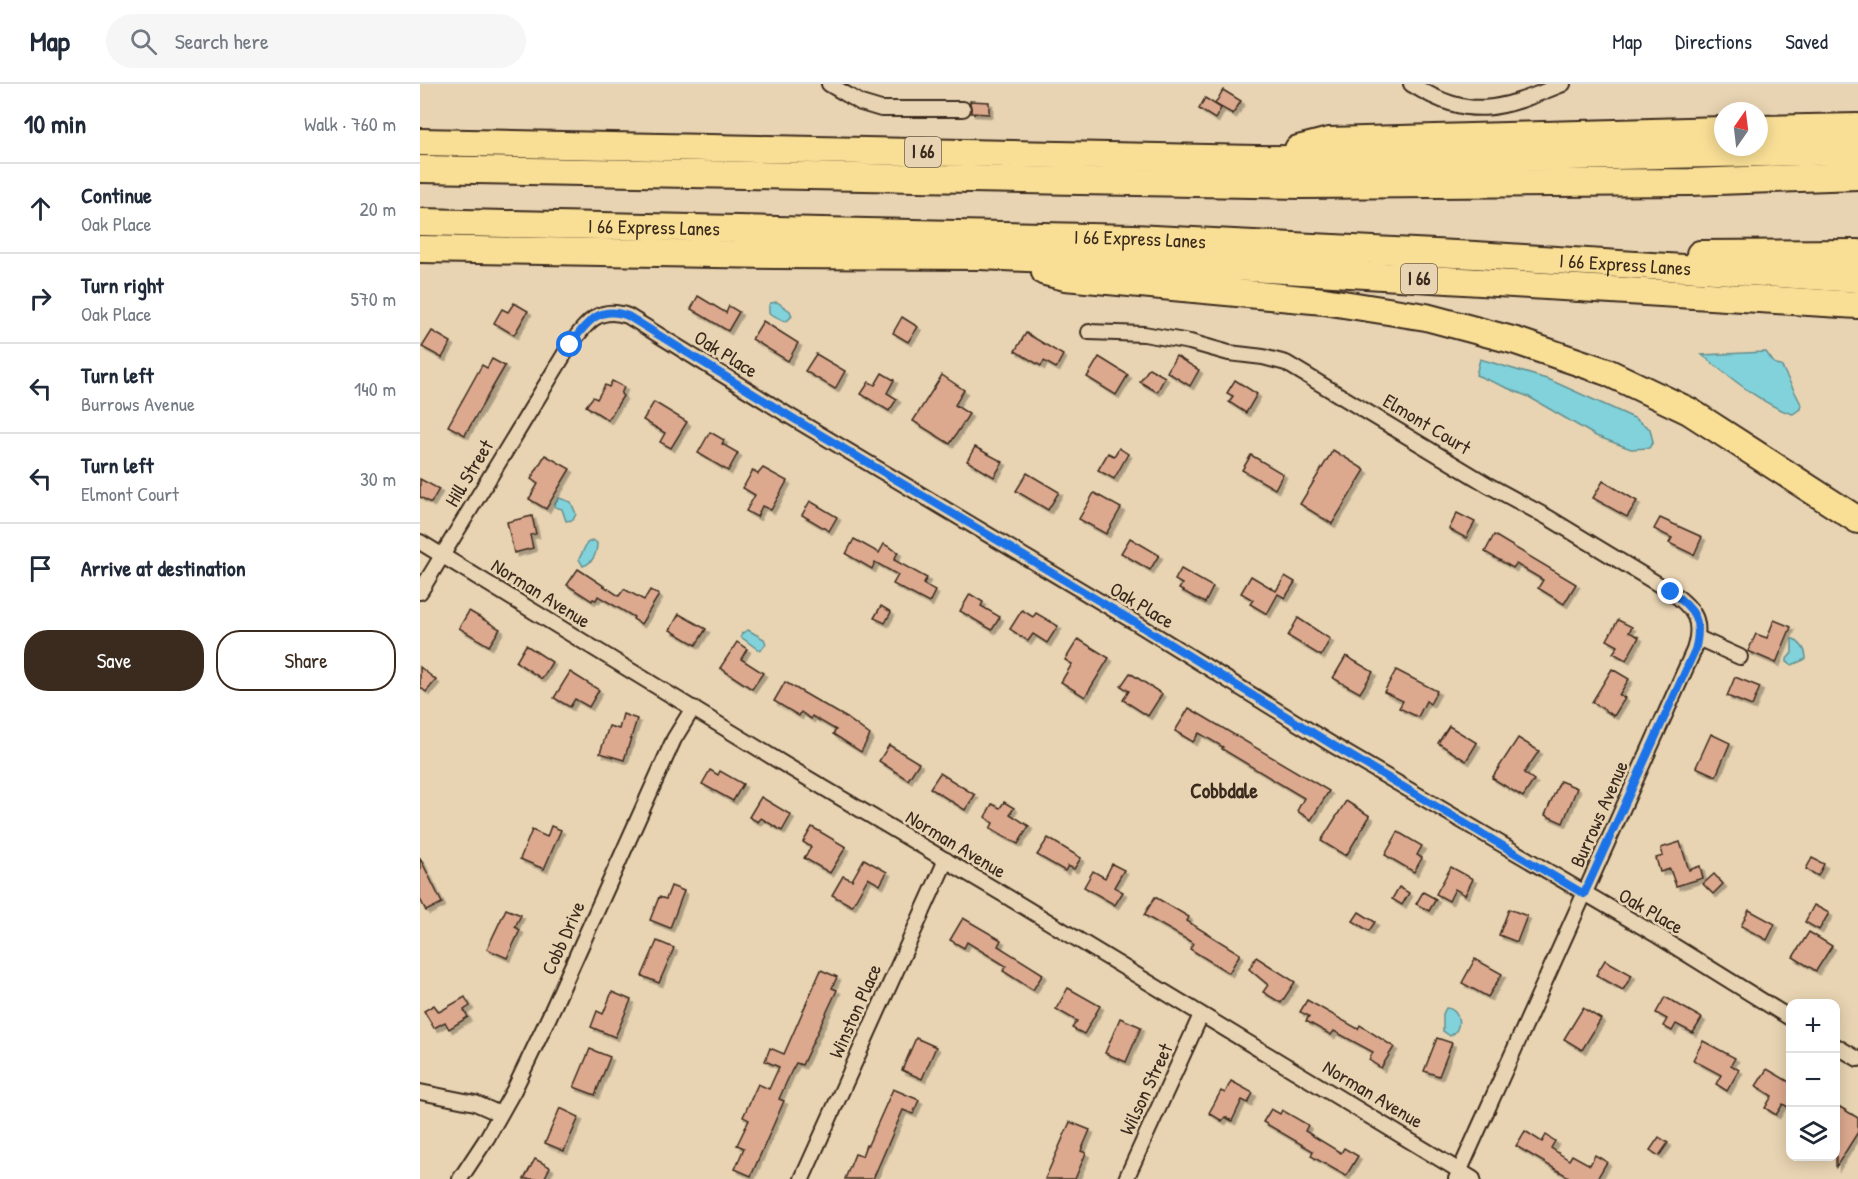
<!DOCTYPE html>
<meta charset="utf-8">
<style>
:root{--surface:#fff;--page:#f6f6f7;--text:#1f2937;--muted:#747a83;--line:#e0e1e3;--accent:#3b2a1e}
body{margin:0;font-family:"Patrick Hand",sans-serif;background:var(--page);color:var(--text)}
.controls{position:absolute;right:18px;bottom:18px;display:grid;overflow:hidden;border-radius:12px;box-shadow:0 3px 15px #0003}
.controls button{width:54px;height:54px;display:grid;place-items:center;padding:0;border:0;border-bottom:2px solid var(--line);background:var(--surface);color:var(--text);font:30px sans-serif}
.compass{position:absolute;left:1294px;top:18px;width:54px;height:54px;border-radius:50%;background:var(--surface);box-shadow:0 3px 15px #0003;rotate:14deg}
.stop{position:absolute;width:18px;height:18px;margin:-14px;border:4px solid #1a73e8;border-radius:50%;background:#fff}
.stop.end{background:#1a73e8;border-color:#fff;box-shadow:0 2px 6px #0008}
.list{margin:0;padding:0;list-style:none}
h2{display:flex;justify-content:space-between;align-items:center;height:78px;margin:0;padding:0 24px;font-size:26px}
h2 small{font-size:20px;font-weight:400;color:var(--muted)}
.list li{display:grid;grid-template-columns:39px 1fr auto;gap:18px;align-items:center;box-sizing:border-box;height:90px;padding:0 24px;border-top:2px solid var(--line)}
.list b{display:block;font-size:22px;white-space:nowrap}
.list p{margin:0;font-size:20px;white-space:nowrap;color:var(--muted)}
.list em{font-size:20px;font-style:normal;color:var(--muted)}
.actions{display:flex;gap:12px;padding:18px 24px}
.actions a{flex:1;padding:14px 0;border:2px solid var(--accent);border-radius:24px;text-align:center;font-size:21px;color:var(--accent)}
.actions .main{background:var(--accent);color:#fff}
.icon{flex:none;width:33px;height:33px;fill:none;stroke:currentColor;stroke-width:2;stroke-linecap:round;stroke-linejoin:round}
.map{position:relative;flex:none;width:1438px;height:1095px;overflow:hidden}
header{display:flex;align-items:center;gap:36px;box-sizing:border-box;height:84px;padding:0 30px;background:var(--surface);border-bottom:2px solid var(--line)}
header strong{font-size:28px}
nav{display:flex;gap:33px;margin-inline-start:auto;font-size:21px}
.search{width:420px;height:54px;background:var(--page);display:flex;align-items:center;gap:15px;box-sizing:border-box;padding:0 21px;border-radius:33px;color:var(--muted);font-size:22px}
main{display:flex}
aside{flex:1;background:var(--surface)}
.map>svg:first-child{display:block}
.water{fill:#81d2db;stroke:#658f8f;stroke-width:1.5}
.building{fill:#dca98f;stroke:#3b2a1e;stroke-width:1.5;filter:url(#shadow)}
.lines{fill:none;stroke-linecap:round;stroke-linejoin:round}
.minor-casing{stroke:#3b2a1e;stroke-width:18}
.motorway-casing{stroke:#3b2a1e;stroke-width:30}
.minor{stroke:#e8d4b2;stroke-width:14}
.motorway{stroke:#f9df96;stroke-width:26}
.route{stroke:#1a73e8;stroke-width:8}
.labels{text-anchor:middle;stroke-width:5;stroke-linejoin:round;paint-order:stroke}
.shield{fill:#e8d4b2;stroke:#6f5d4a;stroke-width:1.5}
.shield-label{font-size:18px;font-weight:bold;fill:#3b2a1e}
.street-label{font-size:20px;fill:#3b2a1e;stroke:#e8d4b2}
.neighbourhood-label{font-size:21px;font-weight:bold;fill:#3b2a1e;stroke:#e8d4b2}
</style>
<header>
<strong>Map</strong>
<div class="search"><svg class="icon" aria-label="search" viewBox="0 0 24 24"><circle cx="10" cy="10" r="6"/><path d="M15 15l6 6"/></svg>Search here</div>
<nav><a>Map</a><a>Directions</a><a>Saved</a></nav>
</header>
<main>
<aside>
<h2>10 min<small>Walk · 760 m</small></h2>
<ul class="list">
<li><svg class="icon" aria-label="ahead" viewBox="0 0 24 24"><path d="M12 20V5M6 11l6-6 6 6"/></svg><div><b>Continue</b><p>Oak Place</p></div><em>20 m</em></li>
<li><svg class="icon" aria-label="right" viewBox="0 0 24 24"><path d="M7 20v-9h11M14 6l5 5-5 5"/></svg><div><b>Turn right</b><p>Oak Place</p></div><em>570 m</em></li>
<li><svg class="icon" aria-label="left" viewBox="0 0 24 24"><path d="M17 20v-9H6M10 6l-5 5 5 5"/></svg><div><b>Turn left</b><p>Burrows Avenue</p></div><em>140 m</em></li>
<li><svg class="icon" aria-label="left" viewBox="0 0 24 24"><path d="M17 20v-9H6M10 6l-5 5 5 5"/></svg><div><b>Turn left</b><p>Elmont Court</p></div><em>30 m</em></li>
<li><svg class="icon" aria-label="arrive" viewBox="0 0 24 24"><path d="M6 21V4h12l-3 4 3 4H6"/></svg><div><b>Arrive at destination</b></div></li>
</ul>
<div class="actions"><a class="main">Save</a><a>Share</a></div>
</aside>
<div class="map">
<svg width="1438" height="1095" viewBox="0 0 1438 1095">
<defs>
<filter id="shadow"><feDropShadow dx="3.5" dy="3.5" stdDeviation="0" flood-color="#0004"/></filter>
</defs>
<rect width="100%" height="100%" fill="#e8d4b2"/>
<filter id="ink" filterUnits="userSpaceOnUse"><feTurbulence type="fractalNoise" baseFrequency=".0167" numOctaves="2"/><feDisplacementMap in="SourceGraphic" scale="12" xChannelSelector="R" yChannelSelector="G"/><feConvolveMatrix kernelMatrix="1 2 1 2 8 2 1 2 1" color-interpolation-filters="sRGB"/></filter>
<g filter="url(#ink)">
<g class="water">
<polygon points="357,218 370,227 372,232 367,237 361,236 349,229 349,221 351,219"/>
<path d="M1346 268 1354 279 1362 283 1381 320 1380 325 1373 330C1346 324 1305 289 1282 271Z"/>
<polygon points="1060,275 1130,296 1214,334 1230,345 1233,358 1229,364 1211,365 1176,352 1109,313 1056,291"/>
<polygon points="139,414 151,418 156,430 153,436 146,437 142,425 135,423 135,420"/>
<path d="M173 456 177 459C177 469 173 479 163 482L159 475 167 459Z"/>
<polygon points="328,546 344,555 346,560 340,567 321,553 322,549"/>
<path d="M1372 555H1374C1380 560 1386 564 1386 575L1372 581 1367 578V575L1372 569Z"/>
<path d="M1026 924C1041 925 1043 946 1030 952L1023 947V930Z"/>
</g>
<g class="building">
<polygon points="803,6 821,17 813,30 795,20"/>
<polygon points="785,14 801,24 795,35 779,25"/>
<polygon points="550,17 569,18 569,30 551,29"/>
<polygon points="278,212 306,229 309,222 319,228 308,247 271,225"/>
<polygon points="94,219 108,227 94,251 74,239 82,225 88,228"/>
<polygon points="482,233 498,243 488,258 473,249"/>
<polygon points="343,237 378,259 368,277 332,255"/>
<polygon points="12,247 31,258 22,274 2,263"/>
<polygon points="606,249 643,271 636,284 624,277 621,282 595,267"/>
<polygon points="396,270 425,287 415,305 385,287"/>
<polygon points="756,272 779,286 770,302 747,288"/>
<polygon points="679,273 708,291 696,311 667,293"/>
<polygon points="72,275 85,282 45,351 28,342 62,281 67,284"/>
<polygon points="729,284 745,293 737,308 720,298"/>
<polygon points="462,289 474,296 467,309 477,315 469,327 441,310 449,298 455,301"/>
<polygon points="522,291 544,306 535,321 549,330 530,360 493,337"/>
<polygon points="815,296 837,310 826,329 809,318 813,312 807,309"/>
<polygon points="192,297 204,303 201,310 203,312 188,336 166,322 173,313 177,315 185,301 189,303"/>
<polygon points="234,318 267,338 251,364 240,358 245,349 223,336"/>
<polygon points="290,348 304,356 302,360 318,369 308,387 278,369"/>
<polygon points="555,363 583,378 574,393 547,377"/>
<polygon points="699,364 708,370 694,395 678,386 688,369 694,372"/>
<polygon points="913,366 945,386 912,440 880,420"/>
<polygon points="125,371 150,385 126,425 109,415 118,400 111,395"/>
<polygon points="831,371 863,390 855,405 822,386"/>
<polygon points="343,384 367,397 351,426 342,422 337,433 326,427 335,411 323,404 333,386 338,390"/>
<polygon points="607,389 639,408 628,426 596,407"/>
<polygon points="0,395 19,405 11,419 0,413"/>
<polygon points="1183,397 1217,417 1207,433 1173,414"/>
<polygon points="674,409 701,424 686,450 659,435"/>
<polygon points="390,417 417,433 409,447 382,431"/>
<polygon points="1037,429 1055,438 1046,454 1029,445"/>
<polygon points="112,432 116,450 110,451 113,464 94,469 87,438"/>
<polygon points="1240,434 1282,453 1274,471 1249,459 1252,454 1234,445"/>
<polygon points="1074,451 1156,500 1144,520 1118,504 1123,496 1096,480 1093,484 1065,468"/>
<polygon points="710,454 739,471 730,486 701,469"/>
<polygon points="434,455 459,469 464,460 478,468 474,476 507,494 503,500 515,507 509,519 473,500 478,491 455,478 452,485 426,470"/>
<polygon points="158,485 199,512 204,505 224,516 230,506 239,511 221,540 213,535 214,533 178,512 176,516 173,515 172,517 147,501"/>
<polygon points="761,485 793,503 785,519 759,505 762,500 755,496"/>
<polygon points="831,492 856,507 865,492 875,498 865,514 858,510 847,530 830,520 833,516 821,509"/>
<polygon points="550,510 563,518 561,522 580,533 572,546 540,527"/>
<polygon points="461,522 471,528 465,539 454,534"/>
<polygon points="602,526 613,533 616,529 638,542 627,559 613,550 608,557 590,545"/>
<polygon points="49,527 80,545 69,562 39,544"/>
<polygon points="259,530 286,545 276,561 250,546"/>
<polygon points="878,534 910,555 901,572 868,552"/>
<polygon points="1198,536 1212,543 1209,548 1219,553 1206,576 1193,569 1198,562 1187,556"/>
<polygon points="1354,536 1371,543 1356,579 1328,567 1336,550 1347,554"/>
<polygon points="658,555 689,574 665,613 641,598 652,580 645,576"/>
<polygon points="317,558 327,565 321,575 343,589 332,605 300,584"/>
<polygon points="106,561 132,578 122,595 96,578"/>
<polygon points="926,572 953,588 940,609 913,594"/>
<polygon points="0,583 16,596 6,608 0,603"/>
<polygon points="1192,585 1209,595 1199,611 1205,614 1194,632 1172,618"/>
<polygon points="976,586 1017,607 1010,620 1006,617 998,633 979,624 983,617 964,608"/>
<polygon points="150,588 179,606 169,623 155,615 150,623 134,614"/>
<polygon points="710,589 742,610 728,632 703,616 709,607 701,602"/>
<polygon points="1315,593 1340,603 1332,622 1307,612"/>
<polygon points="365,598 427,634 450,651 441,668 413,650 416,646 392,632 391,635 381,628 379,632 354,617"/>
<polygon points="769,624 909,707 891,736 877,727 884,714 802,665 803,663 779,649 773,658 755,647"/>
<polygon points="203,630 217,635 204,676 180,669 189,642 199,645"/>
<polygon points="1029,642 1057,659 1046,677 1018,659"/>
<polygon points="1291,650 1310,659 1296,692 1276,683"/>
<polygon points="1098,654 1119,667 1104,689 1114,696 1103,713 1072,694"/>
<polygon points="469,661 499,679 488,696 459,677"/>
<polygon points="290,686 298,691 300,687 323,700 313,717 282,700"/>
<polygon points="520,689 555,711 545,726 510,704"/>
<polygon points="1140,697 1157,704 1143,739 1125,731"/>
<polygon points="341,713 371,731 362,747 341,734 338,738 329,733"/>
<polygon points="926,717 950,732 926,772 901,757"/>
<polygon points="584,718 594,724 590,730 609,742 598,760 570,745 573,739 565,733 572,720 580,724"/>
<polygon points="131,742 141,746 124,785 100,775 112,746 127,753"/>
<polygon points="392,743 426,763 410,789 384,774 391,763 383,758"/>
<polygon points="978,748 1002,762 997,771 1002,774 994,788 965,771"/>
<polygon points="628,754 661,774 654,785 648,782 645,787 617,771"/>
<polygon points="1260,758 1269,786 1280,782 1283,794 1256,802 1250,785 1240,788 1236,774 1243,772 1241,764"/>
<polygon points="0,774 22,819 6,827 0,815"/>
<polygon points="1392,774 1404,780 1398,792 1386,785"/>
<polygon points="444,775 467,788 460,801 448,794 432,822 412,811 423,792 432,796"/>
<polygon points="692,780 704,786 694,803 703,808 695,821 664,803 673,787 685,794"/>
<polygon points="1031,783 1053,795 1045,811 1035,805 1029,817 1016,810"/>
<polygon points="1294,790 1303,800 1293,810 1283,800"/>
<polygon points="251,802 264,807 250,844 230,836 239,813 246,815"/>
<polygon points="979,803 989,809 982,821 972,815"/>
<polygon points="1003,808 1016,815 1009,827 996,820"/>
<polygon points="735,813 769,833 767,837 820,870 809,889 770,865 773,859 724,831"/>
<polygon points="1394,821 1409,829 1399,846 1385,838"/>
<polygon points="86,825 101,831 95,843 100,846 87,874 67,865"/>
<polygon points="1089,825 1107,832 1097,858 1079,851"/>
<polygon points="1329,826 1355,840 1347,856 1321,842"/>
<polygon points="939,828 955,838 949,847 933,837"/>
<polygon points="543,834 581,856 578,862 623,890 613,906 583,887 586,882 547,858 544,864 530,856"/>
<polygon points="1389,848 1412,862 1396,887 1373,873"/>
<polygon points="237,857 254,864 239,899 222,892"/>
<polygon points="836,873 875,898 861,919 843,908 848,901 829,885"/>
<polygon points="1055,875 1082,890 1068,913 1042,899"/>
<polygon points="1185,876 1212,891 1203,906 1176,891"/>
<polygon points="401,886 417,893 412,904 417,906 382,981 376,979 371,988 359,1015 364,1017 331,1092 315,1085 324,1064 317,1061 329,1036 323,1033 338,1000 349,1005 359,983 345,977 350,964 364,970"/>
<polygon points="648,904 680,922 664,950 652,944 657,937 636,925"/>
<polygon points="192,908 211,916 195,953 171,943 177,927 183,930"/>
<polygon points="45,913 50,922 44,926 48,933 29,945 25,938 14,944 4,927 14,921 19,928"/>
<polygon points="1245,913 1282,934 1273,949 1256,940 1252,947 1243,942 1247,935 1236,929"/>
<polygon points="887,916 938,945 940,941 974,963 961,984 949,976 953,968 914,947 911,951 886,937 889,932 880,928"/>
<polygon points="1163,924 1181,935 1162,966 1144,955"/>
<polygon points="700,934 721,943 706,978 685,969"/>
<polygon points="496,954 516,963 502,995 482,986"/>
<polygon points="1017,954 1032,959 1019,992 1004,987"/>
<polygon points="1283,957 1315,974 1311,981 1319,986 1307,1007 1296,1000 1301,991 1273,976"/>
<polygon points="170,965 190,973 175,1011 154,1003"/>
<polygon points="1347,985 1371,999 1371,1025 1363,1020 1356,1031 1345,1024 1352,1012 1336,1002"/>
<polygon points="811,997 833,1009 828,1019 822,1016 812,1037 805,1033 802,1037 789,1029 801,1007 805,1009"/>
<polygon points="473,1005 499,1016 493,1030 483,1026 453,1095 425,1095 435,1070 442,1072 446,1061 448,1061"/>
<polygon points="1420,1023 1438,1034 1438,1048 1416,1083 1416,1029"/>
<polygon points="140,1024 159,1033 144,1067 125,1059"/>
<polygon points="851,1025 860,1030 862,1026 888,1041 885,1047 921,1069 924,1064 938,1072 926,1092 891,1072 893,1067 843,1038"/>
<polygon points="650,1038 670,1046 661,1067 666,1069 655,1095 625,1095"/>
<polygon points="1105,1047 1122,1058 1126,1051 1135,1057 1131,1064 1149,1076 1152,1071 1170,1081 1175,1071 1187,1078 1177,1095 1152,1095 1096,1062"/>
<polygon points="1239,1053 1248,1059 1239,1072 1230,1066"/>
<polygon points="115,1075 130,1083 124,1095 104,1095"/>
</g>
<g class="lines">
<defs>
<g id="minor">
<polyline points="409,0 441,19 461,25 543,25"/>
<path d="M991 0C1052 38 1081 25 1143 0"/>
<path d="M669 248 724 250 770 258 809 269 843 273 866 279 1068 401 1129 434 1251 508C1275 525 1283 537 1274 566L1036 1095"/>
<polyline points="0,458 367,682 586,812 1053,1095"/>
<path d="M0 508 150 261C166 240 178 221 208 232L371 333 716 539 916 663 1238 852 1370 934"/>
<polyline points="1278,554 1320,573"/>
<polyline points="1416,962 1438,975"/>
<polyline points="0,1008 55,1019 80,1030"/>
<polyline points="40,1095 67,1054 94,1006 129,933 254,655 273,624"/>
<polyline points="382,1095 526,776"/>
<polyline points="706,1095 781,931"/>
</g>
<g id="motorway">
<polyline points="1339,45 1438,43"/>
<polyline points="0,58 837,75 1006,76 1438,67"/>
<polyline points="878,65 909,57 1303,46"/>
<polyline points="0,85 881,101 1270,98 1438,92"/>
<path id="s1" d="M0 138 714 154 1055 171 1438 195"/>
<polyline points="0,165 356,171 560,172 814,183 1438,221"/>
<polyline points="1280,170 1438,169"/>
<polyline points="625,188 645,193 904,217 1006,233 1096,257 1187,288 1269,327 1438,436"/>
</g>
</defs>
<use href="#minor" class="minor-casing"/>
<use href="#motorway" class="motorway-casing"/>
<use href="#minor" class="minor"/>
<use href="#motorway" class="motorway"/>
</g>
</g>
<g class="lines" filter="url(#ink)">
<path class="route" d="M150 261C166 240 178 220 208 232L371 333 716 539 916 663 1164 810 1275 566C1283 537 1275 525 1251 508"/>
</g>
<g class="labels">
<g class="shield">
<rect x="485" y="53" width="36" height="30" rx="4.5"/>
<rect x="981" y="180" width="36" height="30" rx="4.5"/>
</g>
<g class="shield-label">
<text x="503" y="74">I 66</text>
<text x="999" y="201">I 66</text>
</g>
<g class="street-label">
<text dy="7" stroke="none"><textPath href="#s1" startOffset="234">I 66 Express Lanes</textPath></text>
<text dy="7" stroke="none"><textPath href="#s1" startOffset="720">I 66 Express Lanes</textPath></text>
<text dy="7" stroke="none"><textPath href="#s1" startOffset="1206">I 66 Express Lanes</textPath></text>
<text transform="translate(306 270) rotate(32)" y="7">Oak Place</text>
<text transform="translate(1007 340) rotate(31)" y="7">Elmont Court</text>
<text transform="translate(49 389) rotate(-59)" y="7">Hill Street</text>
<text transform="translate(121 509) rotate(32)" y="7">Norman Avenue</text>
<text transform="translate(722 521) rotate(31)" y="7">Oak Place</text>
<text transform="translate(1179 730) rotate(-66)" y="7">Burrows Avenue</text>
<text transform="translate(536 760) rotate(31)" y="7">Norman Avenue</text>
<text transform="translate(1231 827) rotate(30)" y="7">Oak Place</text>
<text transform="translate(143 854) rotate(-66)" y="7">Cobb Drive</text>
<text transform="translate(435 927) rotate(-66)" y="7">Winston Place</text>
<text transform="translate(726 1005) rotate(-65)" y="7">Wilson Street</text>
<text transform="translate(953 1010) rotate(31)" y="7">Norman Avenue</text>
</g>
<g class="neighbourhood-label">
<text x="804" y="714">Cobbdale</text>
</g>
</g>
</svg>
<div class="controls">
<button>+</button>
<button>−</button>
<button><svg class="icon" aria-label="layers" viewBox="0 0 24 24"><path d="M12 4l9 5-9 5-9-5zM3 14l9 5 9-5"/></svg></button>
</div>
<svg class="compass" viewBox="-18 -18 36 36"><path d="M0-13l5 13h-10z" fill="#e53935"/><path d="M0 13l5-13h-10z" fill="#747a83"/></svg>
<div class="stop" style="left:150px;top:261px"></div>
<div class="stop end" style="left:1251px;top:508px"></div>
</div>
</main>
